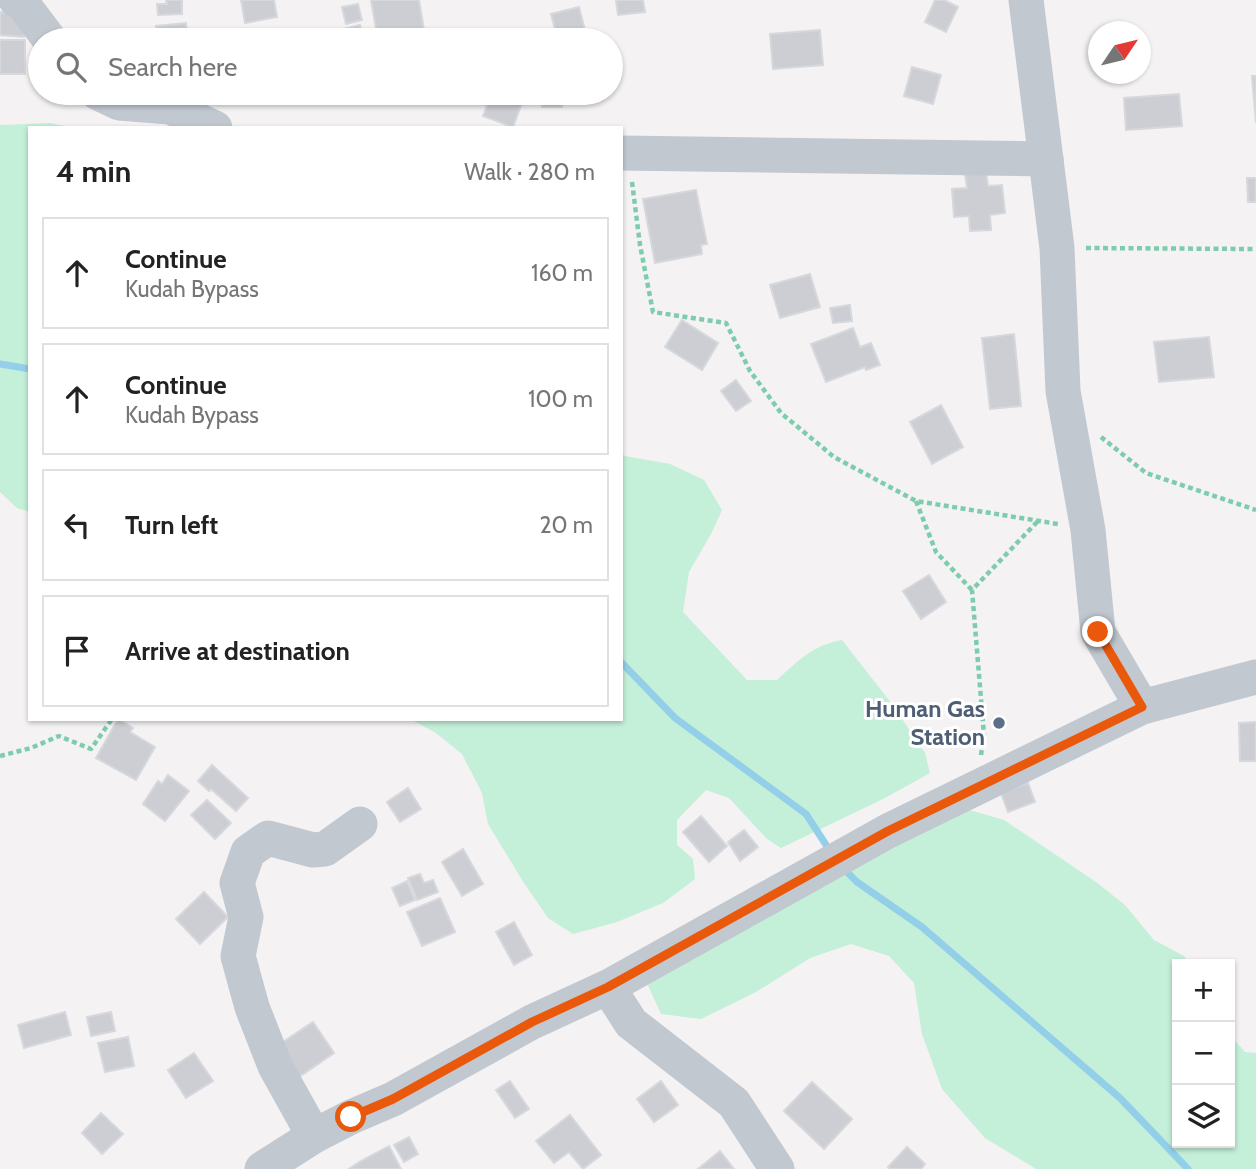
<!DOCTYPE html>
<meta charset="utf-8">
<style>
:root{--surface:#fff;--page:#f6f6f6;--text:#222;--muted:#767676;--line:#e0e0e0}
body{margin:0;font-family:Cabin,sans-serif;background:var(--page);color:var(--text)}
.controls{position:absolute;right:21px;bottom:21px;display:grid;overflow:hidden;border-radius:0px;box-shadow:0 2px 5px #0004}
.controls button{width:63px;height:63px;display:grid;place-items:center;padding:0;border:0;border-bottom:2px solid var(--line);background:var(--surface);color:var(--text);font:35px sans-serif}
.compass{position:absolute;left:1088px;top:21px;width:63px;height:63px;border-radius:50%;background:var(--surface);box-shadow:0 2px 5px #0004;rotate:55deg}
.stop{position:absolute;width:21px;height:21px;margin:-16px;border:5px solid #ea580c;border-radius:50%;background:#fff}
.stop.end{background:#ea580c;border-color:#fff;box-shadow:0 2px 7px #0008}
.list{margin:0;padding:0;list-style:none}
h2{display:flex;justify-content:space-between;align-items:center;height:91px;margin:0;padding:0 28px;font-size:30px}
h2 small{font-size:23px;font-weight:400;color:var(--muted)}
.list li{display:grid;grid-template-columns:46px 1fr auto;gap:21px;align-items:center;box-sizing:border-box;height:112px;margin:0 14px 14px;padding:0 14px;border:2px solid var(--line);border-radius:0px}
.list b{display:block;font-size:26px;white-space:nowrap}
.list p{margin:0;font-size:23px;white-space:nowrap;color:var(--muted)}
.list em{font-size:23px;font-style:normal;color:var(--muted)}
.icon{flex:none;width:38px;height:38px;fill:none;stroke:currentColor;stroke-width:2;stroke-linecap:round;stroke-linejoin:round}
.map{position:relative;flex:none;width:1256px;height:1169px;overflow:hidden}
.search{position:absolute;background:var(--surface);box-shadow:0 2px 5px #0004;left:28px;top:28px;width:595px;height:77px;display:flex;align-items:center;gap:18px;box-sizing:border-box;padding:0 24px;border-radius:38px;color:var(--muted);font-size:26px}
.panel{position:absolute;background:var(--surface);box-shadow:0 2px 5px #0004;left:28px;top:126px;width:595px;height:595px;border-radius:0px}
.map>svg:first-child{display:block}
.green{fill:#c4efd9}
.lines{fill:none;stroke-linecap:round;stroke-linejoin:round}
.stream{stroke:#93cfe9;stroke-width:7}
.building{fill:#ccced4;stroke:#d6d8dd;stroke-width:2}
.path{stroke:#7dccad;stroke-width:4.5;stroke-dasharray:5 3.5;stroke-linecap:butt}
.minor{stroke:#c1c8d0;stroke-width:35}
.route{stroke:#ea580c;stroke-width:9}
.service-dot{fill:#5c6f8a;stroke:#fff;stroke-width:2.5}
.labels{text-anchor:middle;stroke-width:6;stroke-linejoin:round;paint-order:stroke}
.service-label{font-size:24px;font-weight:bold;fill:#4e5e75;stroke:#fff;text-anchor:end}
</style>
<div class="map">
<svg width="1256" height="1169" viewBox="0 0 1256 1169">
<rect width="100%" height="100%" fill="#f4f2f2"/>
<g class="green">
<polygon points="50,123 74,128 30,128 30,512 17,508 0,492 0,125"/>
<path d="M621 453 625 456 670 464 704 480 722 510 711 534 689 572 683 612 747 680H777C798 661 813 645 842 640L892 704 925 753 930 773 885 798 781 848 767 839 729 798 706 790 677 820V845L693 859 695 879 663 903 617 922 573 934 548 918 524 883 488 824 482 793 462 754 436 733 410 719H621Z"/>
<polygon points="956,806 1004,820 1096,882 1125,905 1154,940 1184,956 1189,964 1177,964 1177,1143 1230,1143 1230,1035 1245,1052 1256,1053 1256,1169 1036,1169 985,1138 942,1089 922,1034 914,983 889,956 851,944 810,958 756,992 701,1019 661,1014 646,981"/>
</g>
<g class="lines">
<g class="stream">
<polyline points="0,364 30,369"/>
<polyline points="621,662 675,718 806,814 830,851"/>
<polyline points="844,869 857,882 922,927 1120,1098 1188,1169"/>
</g>
</g>
<g class="building">
<polygon points="166,0 182,0 182,14 158,15 157,4 167,4"/>
<polygon points="241,0 274,0 277,17 245,23"/>
<polygon points="371,0 419,0 425,36 411,38 412,40 378,40"/>
<polygon points="616,0 643,0 645,12 618,15"/>
<polygon points="935,0 944,0 958,7 946,32 925,22"/>
<polygon points="358,4 362,20 346,24 342,7"/>
<polygon points="579,7 586,34 558,40 551,14"/>
<polygon points="0,12 26,15 24,37 0,35"/>
<polygon points="186,23 188,40 158,40 156,26"/>
<polygon points="360,25 364,40 333,40 346,36 344,29"/>
<polygon points="820,30 823,65 773,69 770,34"/>
<rect x="0" y="40" width="25" height="34"/>
<polygon points="912,67 941,75 933,104 904,96"/>
<polygon points="1252,76 1256,76 1256,123"/>
<polygon points="492,93 502,93 523,100 513,127 483,116"/>
<polygon points="542,93 584,93 585,98 562,99 562,107 542,107"/>
<polygon points="1179,94 1182,126 1126,130 1124,98"/>
<polygon points="986,172 988,186 1002,185 1005,213 990,215 991,230 970,231 969,216 954,217 952,189 967,188 965,174"/>
<polygon points="1247,178 1256,178 1256,202 1248,202"/>
<polygon points="696,190 707,244 701,245 702,254 655,263 643,199"/>
<polygon points="810,274 820,307 780,318 770,285"/>
<polygon points="850,305 852,321 833,323 830,308"/>
<polygon points="682,320 718,343 702,370 665,347"/>
<polygon points="853,328 860,347 871,343 880,365 866,370 865,367 826,382 811,344"/>
<polygon points="1014,334 1021,406 990,409 982,338"/>
<polygon points="1209,337 1214,377 1159,382 1154,342"/>
<polygon points="736,380 751,401 736,411 721,391"/>
<polygon points="941,405 963,447 932,464 910,422"/>
<polygon points="929,575 946,602 921,619 903,591"/>
<polygon points="1002,717 1004,728 996,730 993,718"/>
<polygon points="118,719 133,728 130,732 155,747 136,780 96,758"/>
<polygon points="1256,722 1256,761 1240,761 1239,723"/>
<polygon points="212,765 248,798 236,811 211,789 209,791 198,781"/>
<polygon points="168,775 189,791 165,821 143,804 158,781 162,784"/>
<polygon points="1028,783 1035,802 1008,812 1001,793"/>
<polygon points="408,788 421,809 400,822 387,802"/>
<polygon points="207,800 231,823 215,839 191,815"/>
<polygon points="701,816 727,846 709,862 683,832"/>
<polygon points="744,830 758,847 740,861 728,842"/>
<polygon points="463,849 483,884 462,896 442,862"/>
<polygon points="420,874 424,883 433,880 438,892 417,900 408,878"/>
<polygon points="407,881 415,900 400,906 392,888"/>
<polygon points="204,892 228,917 200,944 176,919"/>
<polygon points="440,898 455,932 422,946 407,912"/>
<polygon points="514,922 532,955 514,965 496,932"/>
<polygon points="65,1012 71,1035 24,1048 18,1025"/>
<polygon points="111,1012 115,1031 91,1036 87,1017"/>
<polygon points="313,1022 334,1053 296,1079 274,1048"/>
<polygon points="128,1037 134,1066 105,1072 98,1043"/>
<polygon points="194,1053 213,1081 186,1098 168,1070"/>
<polygon points="510,1081 529,1109 515,1118 496,1090"/>
<polygon points="661,1081 678,1105 654,1122 637,1099"/>
<polygon points="812,1082 852,1119 824,1149 784,1111"/>
<polygon points="101,1113 123,1134 102,1154 82,1133"/>
<polygon points="570,1115 601,1155 583,1169 569,1152 554,1163 536,1141"/>
<polygon points="409,1137 418,1154 404,1162 394,1145"/>
<polygon points="389,1146 401,1169 349,1169 359,1162"/>
<polygon points="907,1147 925,1164 921,1169 891,1169 888,1167"/>
<polygon points="720,1151 734,1169 698,1169"/>
</g>
<g class="lines">
<g class="path">
<polyline points="632,182 640,245 653,312 726,323 750,371 781,413 834,457 916,501 1058,524"/>
<polyline points="1086,248 1256,249"/>
<polyline points="1101,437 1146,473 1256,510"/>
<polyline points="916,501 936,552 972,590"/>
<polyline points="981,755 984,735 972,590 1038,521"/>
<polyline points="0,756 31,748 59,736 91,749 112,719"/>
</g>
<g class="minor">
<polyline points="16,0 22,3 50,40"/>
<polyline points="1026,0 1057,248 1063,391 1088,530 1098,632 1142,707"/>
<polyline points="98,93 119,103 170,107 215,128"/>
<polyline points="621,153 1046,159"/>
<polyline points="608,987 631,1023 734,1103 777,1169"/>
<polyline points="314,1136 275,1066 252,1007 238,956 246,917 237,883 248,852 268,838 313,850 325,849 360,824"/>
<polyline points="262,1169 314,1136 351,1117 393,1099 532,1022 608,987 888,831 1142,707 1256,677"/>
</g>
</g>
<g class="lines">
<polyline class="route" points="351,1117 393,1099 532,1022 608,987 888,831 1142,707 1098,632"/>
</g>
<circle class="service-dot" cx="999" cy="723" r="7"/>
<g class="labels">
<g class="service-label">
<text x="985" y="717">Human Gas<tspan x="985" dy="28">Station</tspan></text>
</g>
</g>
</svg>
<div class="controls">
<button>+</button>
<button>−</button>
<button><svg class="icon" aria-label="layers" viewBox="0 0 24 24"><path d="M12 4l9 5-9 5-9-5zM3 14l9 5 9-5"/></svg></button>
</div>
<svg class="compass" viewBox="-18 -18 36 36"><path d="M0-13l5 13h-10z" fill="#e53935"/><path d="M0 13l5-13h-10z" fill="#767676"/></svg>
<div class="stop" style="left:351px;top:1117px"></div>
<div class="stop end" style="left:1098px;top:632px"></div>
<div class="search"><svg class="icon" aria-label="search" viewBox="0 0 24 24"><circle cx="10" cy="10" r="6"/><path d="M15 15l6 6"/></svg>Search here</div>
<section class="panel">
<h2>4 min<small>Walk · 280 m</small></h2>
<ul class="list">
<li><svg class="icon" aria-label="ahead" viewBox="0 0 24 24"><path d="M12 20V5M6 11l6-6 6 6"/></svg><div><b>Continue</b><p>Kudah Bypass</p></div><em>160 m</em></li>
<li><svg class="icon" aria-label="ahead" viewBox="0 0 24 24"><path d="M12 20V5M6 11l6-6 6 6"/></svg><div><b>Continue</b><p>Kudah Bypass</p></div><em>100 m</em></li>
<li><svg class="icon" aria-label="left" viewBox="0 0 24 24"><path d="M17 20v-9H6M10 6l-5 5 5 5"/></svg><div><b>Turn left</b></div><em>20 m</em></li>
<li><svg class="icon" aria-label="arrive" viewBox="0 0 24 24"><path d="M6 21V4h12l-3 4 3 4H6"/></svg><div><b>Arrive at destination</b></div></li>
</ul>
</section>
</div>
